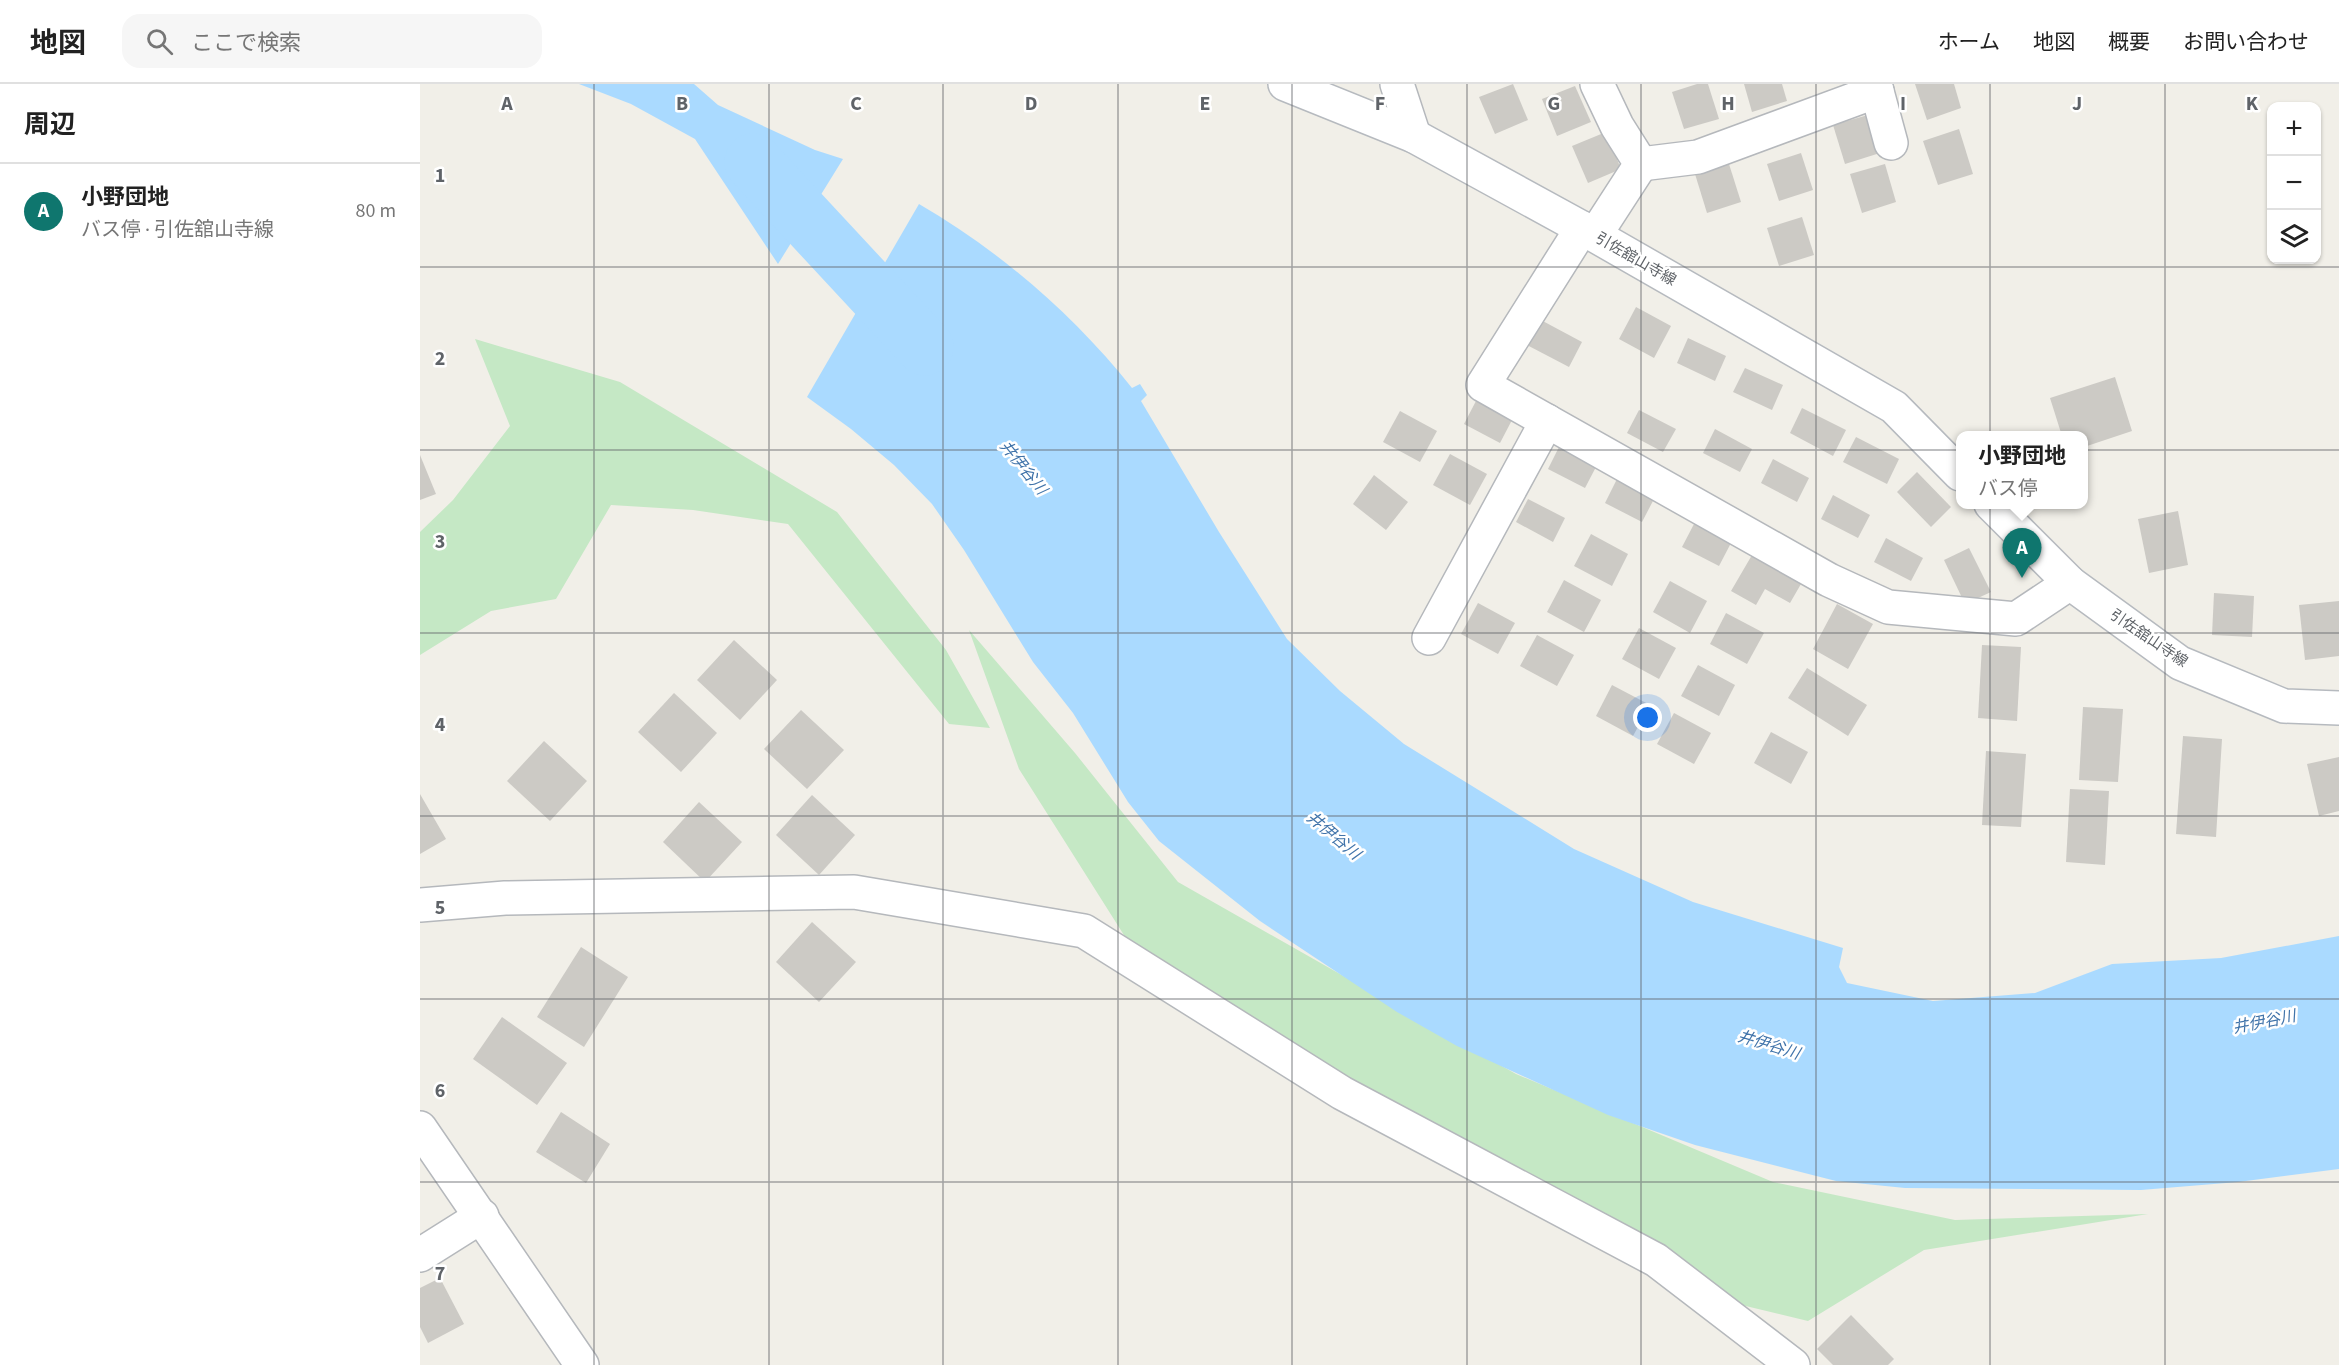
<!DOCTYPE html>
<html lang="ja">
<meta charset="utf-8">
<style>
:root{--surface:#fff;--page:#f6f6f6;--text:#222;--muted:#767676;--line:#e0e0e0;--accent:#0f766e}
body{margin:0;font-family:"Source Sans 3","Noto Sans JP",sans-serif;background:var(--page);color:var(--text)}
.controls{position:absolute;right:18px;top:18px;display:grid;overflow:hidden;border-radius:12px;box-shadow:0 2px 4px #0004}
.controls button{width:54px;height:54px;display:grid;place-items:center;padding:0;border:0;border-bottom:2px solid var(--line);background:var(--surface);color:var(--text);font:30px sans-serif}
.you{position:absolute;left:1228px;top:634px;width:21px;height:21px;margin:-15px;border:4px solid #fff;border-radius:50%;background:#1a73e8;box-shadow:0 0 0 9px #1a73e833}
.badge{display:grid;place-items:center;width:39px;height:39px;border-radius:50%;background:var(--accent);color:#fff;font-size:20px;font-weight:700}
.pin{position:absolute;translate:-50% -50px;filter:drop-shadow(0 2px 3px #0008)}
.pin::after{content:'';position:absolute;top:32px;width:21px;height:18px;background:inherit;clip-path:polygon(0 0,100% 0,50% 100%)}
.popup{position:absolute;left:1536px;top:347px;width:132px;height:78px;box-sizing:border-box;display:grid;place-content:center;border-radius:12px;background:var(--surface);filter:drop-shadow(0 2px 4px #0005);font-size:20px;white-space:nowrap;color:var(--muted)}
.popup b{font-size:22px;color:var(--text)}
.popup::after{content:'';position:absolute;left:50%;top:100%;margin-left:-12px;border:12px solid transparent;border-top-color:var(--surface)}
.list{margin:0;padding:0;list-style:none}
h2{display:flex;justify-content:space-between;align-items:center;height:78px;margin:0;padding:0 24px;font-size:26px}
h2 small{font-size:20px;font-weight:400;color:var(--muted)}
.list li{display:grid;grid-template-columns:39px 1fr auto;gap:18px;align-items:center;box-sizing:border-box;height:96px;padding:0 24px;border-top:2px solid var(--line)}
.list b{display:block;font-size:22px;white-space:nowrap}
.list p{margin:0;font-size:20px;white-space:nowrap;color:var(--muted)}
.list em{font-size:20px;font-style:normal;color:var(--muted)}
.icon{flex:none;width:33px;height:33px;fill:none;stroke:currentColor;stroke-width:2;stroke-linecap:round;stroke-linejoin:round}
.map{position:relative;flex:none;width:1919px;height:1281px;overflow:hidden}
header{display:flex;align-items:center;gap:36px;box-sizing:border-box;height:84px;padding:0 30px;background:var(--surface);border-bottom:2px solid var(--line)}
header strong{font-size:28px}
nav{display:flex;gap:33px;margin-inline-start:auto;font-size:21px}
.search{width:420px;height:54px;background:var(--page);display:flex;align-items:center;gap:15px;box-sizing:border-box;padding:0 21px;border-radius:18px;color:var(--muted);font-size:22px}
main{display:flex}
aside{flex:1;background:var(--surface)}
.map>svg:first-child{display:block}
.green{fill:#c5e8c5}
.water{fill:#aadaff}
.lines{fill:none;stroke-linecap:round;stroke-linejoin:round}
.river{stroke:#aadaff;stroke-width:57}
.building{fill:#cccac5}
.minor-casing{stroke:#b5b8bc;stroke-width:36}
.secondary-casing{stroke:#b6babf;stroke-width:36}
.minor{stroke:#fff;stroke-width:33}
.secondary{stroke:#fff;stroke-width:33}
.grid{fill:none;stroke:#5f6368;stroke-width:1.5;stroke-opacity:0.55}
.labels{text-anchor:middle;stroke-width:5;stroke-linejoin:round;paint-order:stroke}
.street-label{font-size:15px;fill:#5f6368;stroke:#fff}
.water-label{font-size:16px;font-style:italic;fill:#4174aa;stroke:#fff}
.grid-label{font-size:20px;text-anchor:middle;font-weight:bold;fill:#5f6368;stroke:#fff;stroke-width:5;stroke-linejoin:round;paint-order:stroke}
</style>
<header>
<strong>地図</strong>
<div class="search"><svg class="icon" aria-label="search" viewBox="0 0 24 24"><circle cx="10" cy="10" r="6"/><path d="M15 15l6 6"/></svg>ここで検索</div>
<nav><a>ホーム</a><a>地図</a><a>概要</a><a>お問い合わせ</a></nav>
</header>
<main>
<aside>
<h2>周辺<small></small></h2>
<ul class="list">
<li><span class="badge">A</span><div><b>小野団地</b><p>バス停 · 引佐舘山寺線</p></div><em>80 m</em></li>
</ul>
</aside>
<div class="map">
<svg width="1919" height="1281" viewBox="0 0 1919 1281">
<rect width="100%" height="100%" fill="#f1efe8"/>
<g class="green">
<polygon points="55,255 200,298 417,428 526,566 570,644 529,640 368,440 273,426 191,421 136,515 71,527 0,571 0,448 33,416 90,342"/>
<polygon points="549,546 655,669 758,798 1096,990 1353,1098 1535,1136 1728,1130 1504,1166 1388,1237 1280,1211 714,867 599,685"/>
</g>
<g class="water">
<polygon points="159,0 274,0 298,21 395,66 423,75 358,180 275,55 211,20"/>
<path d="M499 120C580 167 654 231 712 304L720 300 727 311 721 317 799 448 867 555 920 607 984 660 1154 765 1273 818 1423 864 1419 883 1427 899 1513 917 1615 909 1692 880 1801 874 1919 852V1085L1818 1098 1721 1106 1485 1104 1416 1097 1275 1061 1188 1031 1037 962 977 928 840 837 739 757 708 718 653 629 613 578 544 466 512 420 474 381 431 345 387 313Z"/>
</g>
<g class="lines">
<polyline class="river" points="333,78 505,263"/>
</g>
<g class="building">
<polygon points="1093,0 1108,36 1075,50 1059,13"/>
<polygon points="1277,0 1288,0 1299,35 1264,45 1252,8"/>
<polygon points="1324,0 1362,0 1367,17 1332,28"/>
<polygon points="1495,0 1534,0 1541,24 1507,36"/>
<polygon points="1155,2 1171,38 1137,52 1122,15"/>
<polygon points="1448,31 1460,69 1425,80 1413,41"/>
<polygon points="1539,45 1553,90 1518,101 1503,57"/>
<polygon points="1186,48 1201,85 1168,99 1152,62"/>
<polygon points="1381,69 1393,106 1359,117 1347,80"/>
<polygon points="1309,80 1321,118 1287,129 1275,90"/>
<polygon points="1465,80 1476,118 1442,129 1430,90"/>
<polygon points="1382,133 1394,171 1359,182 1347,144"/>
<polygon points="1216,223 1251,242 1234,274 1199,255"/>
<polygon points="1119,235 1162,258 1149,283 1105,260"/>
<polygon points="1268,254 1306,272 1295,297 1257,279"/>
<polygon points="1325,284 1363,301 1352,326 1313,308"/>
<polygon points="1695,293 1712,347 1664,363 1664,352 1642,352 1630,314"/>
<polygon points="1056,317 1092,336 1080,359 1044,340"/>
<polygon points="1382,324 1426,346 1413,372 1370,349"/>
<polygon points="1219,326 1256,345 1243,368 1207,349"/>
<polygon points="980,327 1017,347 1000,378 963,358"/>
<polygon points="1295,345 1332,365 1320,388 1283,369"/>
<polygon points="1436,353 1479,375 1467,400 1423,378"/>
<polygon points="1140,361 1177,381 1165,404 1128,385"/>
<polygon points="1030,370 1067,390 1050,421 1013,401"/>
<polygon points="0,371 16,410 0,416"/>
<polygon points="1353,375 1389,394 1377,418 1341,399"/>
<polygon points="1497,388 1531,423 1511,443 1477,408"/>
<polygon points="954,391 988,418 966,446 933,420"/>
<polygon points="1197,395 1234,415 1222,438 1185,419"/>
<polygon points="1413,411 1450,431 1438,454 1401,435"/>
<polygon points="1108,415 1145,434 1133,458 1096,438"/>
<polygon points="1758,427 1768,481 1729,489 1718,435"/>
<polygon points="1274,440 1311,459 1299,482 1262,463"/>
<polygon points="1171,450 1208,470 1192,502 1154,482"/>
<polygon points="1466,454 1503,474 1491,497 1454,478"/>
<polygon points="1549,464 1571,508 1545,520 1524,476"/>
<polygon points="1332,471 1381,500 1370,519 1345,505 1336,521 1311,507"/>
<polygon points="1144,496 1181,516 1164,548 1127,528"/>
<polygon points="1250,497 1287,517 1270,549 1233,528"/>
<polygon points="1794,509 1834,512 1832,553 1792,551"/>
<polygon points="1919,517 1919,572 1885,576 1879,521"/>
<polygon points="1058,519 1095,539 1078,570 1041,550"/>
<polygon points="1417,520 1453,540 1428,585 1393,565"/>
<polygon points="1306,529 1344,549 1327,580 1290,560"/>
<polygon points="1219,544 1256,564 1239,595 1202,575"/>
<polygon points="1117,551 1154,571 1137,602 1100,582"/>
<polygon points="314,556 357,596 320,636 277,596"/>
<polygon points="1562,561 1601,563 1597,637 1558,634"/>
<polygon points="1278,581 1315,601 1299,632 1261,612"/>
<polygon points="1387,584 1447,621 1428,652 1368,614"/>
<polygon points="1192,601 1230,621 1213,652 1176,632"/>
<polygon points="254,609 297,649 261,688 218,648"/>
<polygon points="1663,623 1703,625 1698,698 1659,696"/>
<polygon points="381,626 424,666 387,705 344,665"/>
<polygon points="1254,629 1291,649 1274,680 1237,660"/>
<polygon points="1351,648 1388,668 1371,700 1334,679"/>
<polygon points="1763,652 1802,655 1796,753 1756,750"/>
<polygon points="124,657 167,697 130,737 87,697"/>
<polygon points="1566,667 1606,670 1601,743 1562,741"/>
<polygon points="1919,673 1919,727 1899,732 1887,680"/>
<polygon points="1650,705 1689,707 1685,781 1646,778"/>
<polygon points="0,710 26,755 0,770"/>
<polygon points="392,711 435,751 399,791 356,751"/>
<polygon points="279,718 322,758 285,798 243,758"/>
<polygon points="392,838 436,878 399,918 356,878"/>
<polygon points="161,863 208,893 164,963 117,933"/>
<polygon points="82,933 147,979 117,1021 53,975"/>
<polygon points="141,1028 190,1060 166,1099 116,1068"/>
<polygon points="20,1194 44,1240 8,1259 0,1243 0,1204"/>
<polygon points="1431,1231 1474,1275 1468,1281 1413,1281 1397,1265"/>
</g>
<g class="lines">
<defs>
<g id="minor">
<polyline points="977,0 994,52"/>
<polyline points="1455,0 1471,59"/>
<polyline points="1221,80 1278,73 1457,7"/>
<polyline points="1162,144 1063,301 1409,496 1468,523 1596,535 1650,499"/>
<polyline points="1175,151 1221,80 1197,42 1177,0"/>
<polyline points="1009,554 1127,337"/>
<polyline points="0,821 85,814 434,808 664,847 922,1009 1236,1176 1373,1281"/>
<polyline points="0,1044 162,1281"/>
<polyline points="0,1171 62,1132"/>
</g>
<g id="secondary">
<polyline points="865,0 994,52 1162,144 1474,323 1540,390"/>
<polyline points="1571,420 1650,499 1760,579 1864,622 1919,624"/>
</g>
</defs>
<use href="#minor" class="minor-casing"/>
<use href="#secondary" class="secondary-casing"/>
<use href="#minor" class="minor"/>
<use href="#secondary" class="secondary"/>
</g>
<path class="grid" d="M174 0V1281M349 0V1281M523 0V1281M698 0V1281M872 0V1281M1047 0V1281M1221 0V1281M1396 0V1281M1570 0V1281M1745 0V1281M0 183H1919M0 366H1919M0 549H1919M0 732H1919M0 915H1919M0 1098H1919"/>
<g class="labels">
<g class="street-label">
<text transform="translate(1216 175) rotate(30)" y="5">引佐舘山寺線</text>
<text transform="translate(1729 554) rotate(34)" y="5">引佐舘山寺線</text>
</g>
<g class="water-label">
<text transform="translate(604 383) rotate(51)" y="6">井伊谷川</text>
<text transform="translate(914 751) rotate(40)" y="6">井伊谷川</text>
<text transform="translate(1844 937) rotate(-11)" y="6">井伊谷川</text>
<text transform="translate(1349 960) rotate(17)" y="6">井伊谷川</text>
</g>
</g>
<g class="grid-label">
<text x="87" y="26">A</text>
<text x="262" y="26">B</text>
<text x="436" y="26">C</text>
<text x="611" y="26">D</text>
<text x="785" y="26">E</text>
<text x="960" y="26">F</text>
<text x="1134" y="26">G</text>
<text x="1308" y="26">H</text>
<text x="1483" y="26">I</text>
<text x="1657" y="26">J</text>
<text x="1832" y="26">K</text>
<text x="20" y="98">1</text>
<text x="20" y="281">2</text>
<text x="20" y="464">3</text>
<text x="20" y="647">4</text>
<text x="20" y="830">5</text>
<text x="20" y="1013">6</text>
<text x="20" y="1196">7</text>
</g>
</svg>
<div class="controls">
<button>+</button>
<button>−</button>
<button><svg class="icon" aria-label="layers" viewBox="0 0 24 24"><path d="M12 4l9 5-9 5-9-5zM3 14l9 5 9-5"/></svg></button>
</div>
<div class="you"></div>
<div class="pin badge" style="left:1602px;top:494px">A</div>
<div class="popup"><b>小野団地</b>バス停</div>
</div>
</main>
